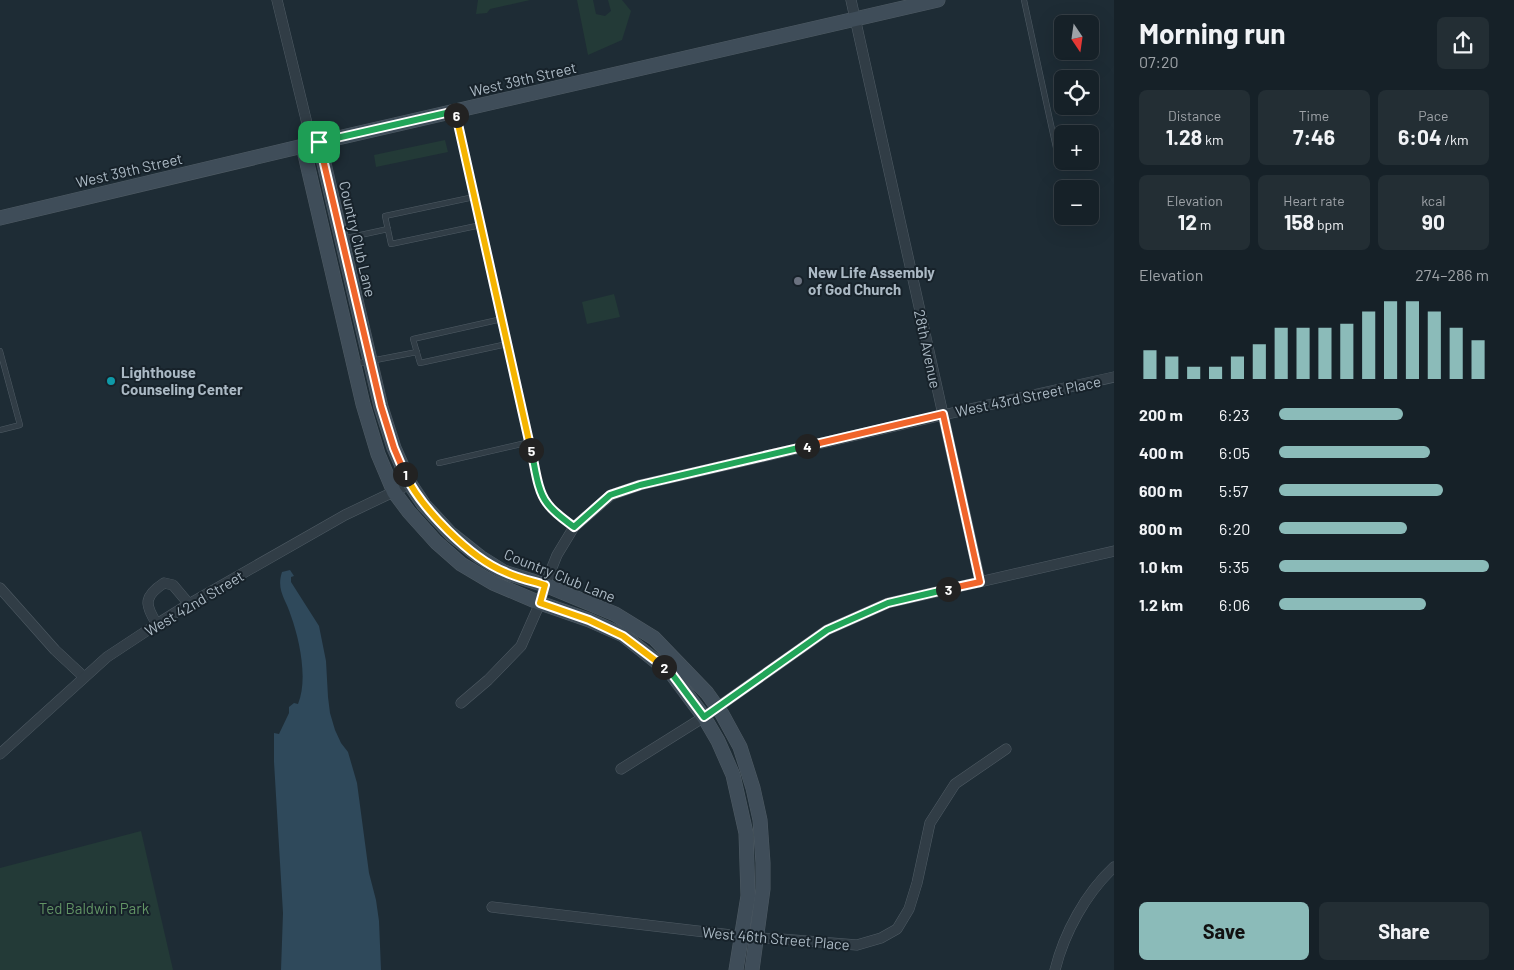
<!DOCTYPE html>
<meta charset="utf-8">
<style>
:root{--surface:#162128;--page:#232e34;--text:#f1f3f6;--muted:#9ea3a8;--line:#353e45;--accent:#8bbbb9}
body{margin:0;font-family:Barlow,sans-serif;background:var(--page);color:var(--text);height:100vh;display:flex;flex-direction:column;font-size:19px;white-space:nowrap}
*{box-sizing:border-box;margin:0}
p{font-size:16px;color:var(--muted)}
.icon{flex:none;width:28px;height:28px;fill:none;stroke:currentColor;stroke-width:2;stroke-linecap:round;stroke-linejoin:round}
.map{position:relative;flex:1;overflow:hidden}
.drawer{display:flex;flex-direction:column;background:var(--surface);width:400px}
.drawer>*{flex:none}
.needle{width:32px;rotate:167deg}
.buttons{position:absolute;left:1054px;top:15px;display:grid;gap:10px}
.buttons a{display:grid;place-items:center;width:45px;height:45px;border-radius:8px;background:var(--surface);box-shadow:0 5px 20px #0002,0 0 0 1px var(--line);font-size:25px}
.pin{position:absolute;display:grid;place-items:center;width:42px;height:42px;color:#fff;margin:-21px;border-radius:10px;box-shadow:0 2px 8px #0006}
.km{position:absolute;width:25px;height:25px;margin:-12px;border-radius:50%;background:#222;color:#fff;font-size:14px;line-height:25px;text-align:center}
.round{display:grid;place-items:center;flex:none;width:52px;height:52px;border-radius:8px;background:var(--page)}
.headline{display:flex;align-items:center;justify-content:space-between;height:85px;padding:0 25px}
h1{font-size:28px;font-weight:700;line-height:38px}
.stats{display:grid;grid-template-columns:repeat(3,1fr);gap:8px;height:85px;padding:5px 25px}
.stats div{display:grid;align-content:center;border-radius:8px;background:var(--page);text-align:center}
.stats b{font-size:21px;font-weight:700}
.stats small{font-size:14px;font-weight:400}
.stats p{font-size:14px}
.chart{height:140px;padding:10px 25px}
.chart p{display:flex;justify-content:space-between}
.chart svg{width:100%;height:90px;margin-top:5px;stroke:var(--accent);stroke-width:6}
.primary-button{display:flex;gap:10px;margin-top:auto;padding:10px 25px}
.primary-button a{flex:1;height:58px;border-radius:8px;background:var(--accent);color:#111;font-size:20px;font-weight:700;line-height:58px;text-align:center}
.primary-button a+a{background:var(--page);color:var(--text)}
ul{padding:0 25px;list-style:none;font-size:16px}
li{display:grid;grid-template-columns:80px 60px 1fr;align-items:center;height:38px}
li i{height:12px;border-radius:6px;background:var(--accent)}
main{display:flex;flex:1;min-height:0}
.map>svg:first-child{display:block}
</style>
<main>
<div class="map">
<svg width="1114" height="970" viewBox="0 0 1114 970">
<rect width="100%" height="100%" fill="#1e2c35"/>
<!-- green -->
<g fill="#233a37">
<path d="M478 0H530L490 9 487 13 476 14Z"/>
<path d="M577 0H593L596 14 605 16 611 11 608 0H622L631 11 622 40 588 55Z"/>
<path d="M445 140 448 152 376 167 374 155Z"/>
<path d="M614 294 620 317 587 324 582 302Z"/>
<path d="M141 831 173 970H0V868Z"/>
</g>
<!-- water -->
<path fill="#2f495b" d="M290 570 294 576 291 577V582L319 626 326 661 328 697 330 713 335 730 341 743 348 752 357 783 369 873 376 900 379 921 381 970H281L283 913 274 762V733L279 734 289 713V707L294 703 298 704C308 680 300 641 291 616 286 599 276 591 282 572Z"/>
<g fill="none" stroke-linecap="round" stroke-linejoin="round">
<!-- lane casing -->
<g stroke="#4f5b64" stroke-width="6">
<g id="lane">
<path d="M1024 0 1058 157"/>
<path d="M455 112 541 492C548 508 561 516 574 527"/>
<path d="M474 197 385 216 391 244 481 225"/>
<path d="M342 239 388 229"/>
<path d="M502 319 413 339 420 363 507 344"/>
<path d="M0 351 20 425 0 430"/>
<path d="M355 364 417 352"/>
<path d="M439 463 530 442"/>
</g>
</g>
<!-- street casing -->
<g stroke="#4f5b64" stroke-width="11">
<g id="street">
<path d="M277 0 312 144"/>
<path d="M851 0 980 581"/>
<path d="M0 588 55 650 84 677"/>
<path d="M157 624C144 604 144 596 164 583L173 585 189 604"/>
<path d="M461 703 488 680 521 646 540 603 545 585 557 555 574 527 611 495 640 485 943 415 1114 377"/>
<path d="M0 754 107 657 157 624 189 604 345 515 410 484"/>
<path d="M621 769 704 717 827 630 888 603 1114 551"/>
<path d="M492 907 757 938 781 939 857 945 881 938 897 929 909 909 917 883 930 823 955 784 1006 749"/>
<path d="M1055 970C1064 933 1086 893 1114 867"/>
</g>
</g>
<!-- secondary casing -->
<g stroke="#4f5b64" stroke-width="15">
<g id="secondary">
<path d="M319 142 381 407 394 448 410 484 424 505 451 534 480 557 504 572 545 585 615 614 654 638 707 693 722 714 740 747 753 788 760 820 763 863V889L752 970"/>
<path d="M303 146 363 404 378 454 394 492 409 512 436 542 461 564 493 583 540 603 589 620 623 635 672 674 704 717 718 741 733 775 746 833 748 896 736 970"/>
<path d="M0 218 303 146 938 0"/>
</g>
</g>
<!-- lane -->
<use href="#lane" stroke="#313d46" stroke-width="5"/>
<!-- street -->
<use href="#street" stroke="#313d46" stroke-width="10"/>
<!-- secondary -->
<use href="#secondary" stroke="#3f4d59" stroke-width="14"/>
</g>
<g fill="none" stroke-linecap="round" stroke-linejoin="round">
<!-- split-1 casing -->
<g stroke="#fff" stroke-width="10">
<path id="split-1" d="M319 142 381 406 394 448 405 474"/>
</g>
<!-- split-2 casing -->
<g stroke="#fff" stroke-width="10">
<path id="split-2" d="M405 474C421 508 470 558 505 572 517 578 532 581 545 585L540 603 589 620 623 636 664 667"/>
</g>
<!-- split-3 casing -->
<g stroke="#fff" stroke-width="10">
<path id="split-3" d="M664 667 672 674 704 717 827 630 888 603 948 589"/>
</g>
<!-- split-4 casing -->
<g stroke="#fff" stroke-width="10">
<path id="split-4" d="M807 446 943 414 980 582 948 589"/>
</g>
<!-- split-5 casing -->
<g stroke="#fff" stroke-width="10">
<path id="split-5" d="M531 450C535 465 537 491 547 503 554 513 565 520 574 527L610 495 640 485 807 446"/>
</g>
<!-- split-6 casing -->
<g stroke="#fff" stroke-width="10">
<path id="split-6" d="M456 115 531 450"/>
</g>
<!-- split-7 casing -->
<g stroke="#fff" stroke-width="10">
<path id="split-7" d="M319 142 455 111 456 115"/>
</g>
<!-- split-1 -->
<use href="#split-1" stroke="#f0652b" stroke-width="6"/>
<!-- split-2 -->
<use href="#split-2" stroke="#f5b400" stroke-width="6"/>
<!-- split-3 -->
<use href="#split-3" stroke="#22a559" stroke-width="6"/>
<!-- split-4 -->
<use href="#split-4" stroke="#f0652b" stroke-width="6"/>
<!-- split-5 -->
<use href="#split-5" stroke="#22a559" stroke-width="6"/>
<!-- split-6 -->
<use href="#split-6" stroke="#f5b400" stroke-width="6"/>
<!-- split-7 -->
<use href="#split-7" stroke="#22a559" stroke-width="6"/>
</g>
<!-- markers -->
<circle fill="#6b7280" stroke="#17222a" stroke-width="2" cx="798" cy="281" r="5"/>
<circle fill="#0f9aa8" stroke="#17222a" stroke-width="2" cx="111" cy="381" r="5"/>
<g text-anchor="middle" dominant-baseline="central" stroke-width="4" stroke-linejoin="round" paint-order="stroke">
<!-- street labels -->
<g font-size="15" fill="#abb9c4" stroke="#17222a">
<text transform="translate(523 79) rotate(-13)">West 39th Street</text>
<text transform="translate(129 170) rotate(-13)">West 39th Street</text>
<text transform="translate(358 239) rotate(77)">Country Club Lane</text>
<text transform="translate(928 349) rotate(78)">28th Avenue</text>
<text transform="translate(1028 396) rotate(-12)">West 43rd Street Place</text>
<text transform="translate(560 575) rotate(22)">Country Club Lane</text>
<text transform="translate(194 603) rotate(-31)">West 42nd Street</text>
<text transform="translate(776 938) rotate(5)">West 46th Street Place</text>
</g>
<!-- poi labels -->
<g font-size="15" font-weight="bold" fill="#abb9c4" stroke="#17222a" text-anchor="start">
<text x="808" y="272">New Life Assembly<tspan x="808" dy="17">of God Church</tspan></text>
<text x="121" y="372">Lighthouse<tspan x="121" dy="17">Counseling Center</tspan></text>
</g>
<!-- park labels -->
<g font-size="15" fill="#629465" stroke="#17222a">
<text x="94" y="908">Ted Baldwin Park</text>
</g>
</g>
</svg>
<div class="buttons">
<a><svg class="needle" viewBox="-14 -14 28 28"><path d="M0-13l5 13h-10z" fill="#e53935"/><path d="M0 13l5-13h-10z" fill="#9ea3a8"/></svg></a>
<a><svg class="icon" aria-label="locate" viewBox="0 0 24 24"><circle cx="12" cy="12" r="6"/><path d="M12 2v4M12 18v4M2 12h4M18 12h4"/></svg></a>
<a>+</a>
<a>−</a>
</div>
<div class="pin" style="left:319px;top:142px;background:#1e9e55"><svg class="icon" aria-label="arrive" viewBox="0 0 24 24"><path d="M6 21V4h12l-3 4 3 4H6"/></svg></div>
<b class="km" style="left:405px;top:474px">1</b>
<b class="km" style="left:664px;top:667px">2</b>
<b class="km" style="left:948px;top:589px">3</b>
<b class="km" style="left:807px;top:446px">4</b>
<b class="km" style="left:531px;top:450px">5</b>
<b class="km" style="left:456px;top:115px">6</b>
</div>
<section class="drawer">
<div class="headline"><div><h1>Morning run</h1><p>07:20</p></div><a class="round"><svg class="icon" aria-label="share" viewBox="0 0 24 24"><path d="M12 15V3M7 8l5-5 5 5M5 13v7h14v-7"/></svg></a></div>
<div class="stats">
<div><p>Distance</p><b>1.28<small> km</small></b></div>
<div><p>Time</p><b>7:46</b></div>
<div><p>Pace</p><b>6:04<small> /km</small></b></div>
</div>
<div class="stats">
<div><p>Elevation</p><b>12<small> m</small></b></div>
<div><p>Heart rate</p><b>158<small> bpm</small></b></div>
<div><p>kcal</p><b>90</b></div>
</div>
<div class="chart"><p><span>Elevation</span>274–286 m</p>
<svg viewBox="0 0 160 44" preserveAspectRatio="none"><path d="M5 44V30M15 44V33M25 44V38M35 44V38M45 44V33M55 44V27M65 44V19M75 44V19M85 44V19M95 44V17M105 44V11M115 44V6M125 44V6M135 44V11M145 44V19M155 44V25"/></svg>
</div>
<ul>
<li><b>200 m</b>6:23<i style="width:59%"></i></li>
<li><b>400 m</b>6:05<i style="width:72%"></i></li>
<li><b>600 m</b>5:57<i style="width:78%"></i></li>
<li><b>800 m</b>6:20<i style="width:61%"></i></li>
<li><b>1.0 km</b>5:35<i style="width:100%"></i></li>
<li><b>1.2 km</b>6:06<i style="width:70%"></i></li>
</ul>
<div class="primary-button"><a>Save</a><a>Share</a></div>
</section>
</main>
